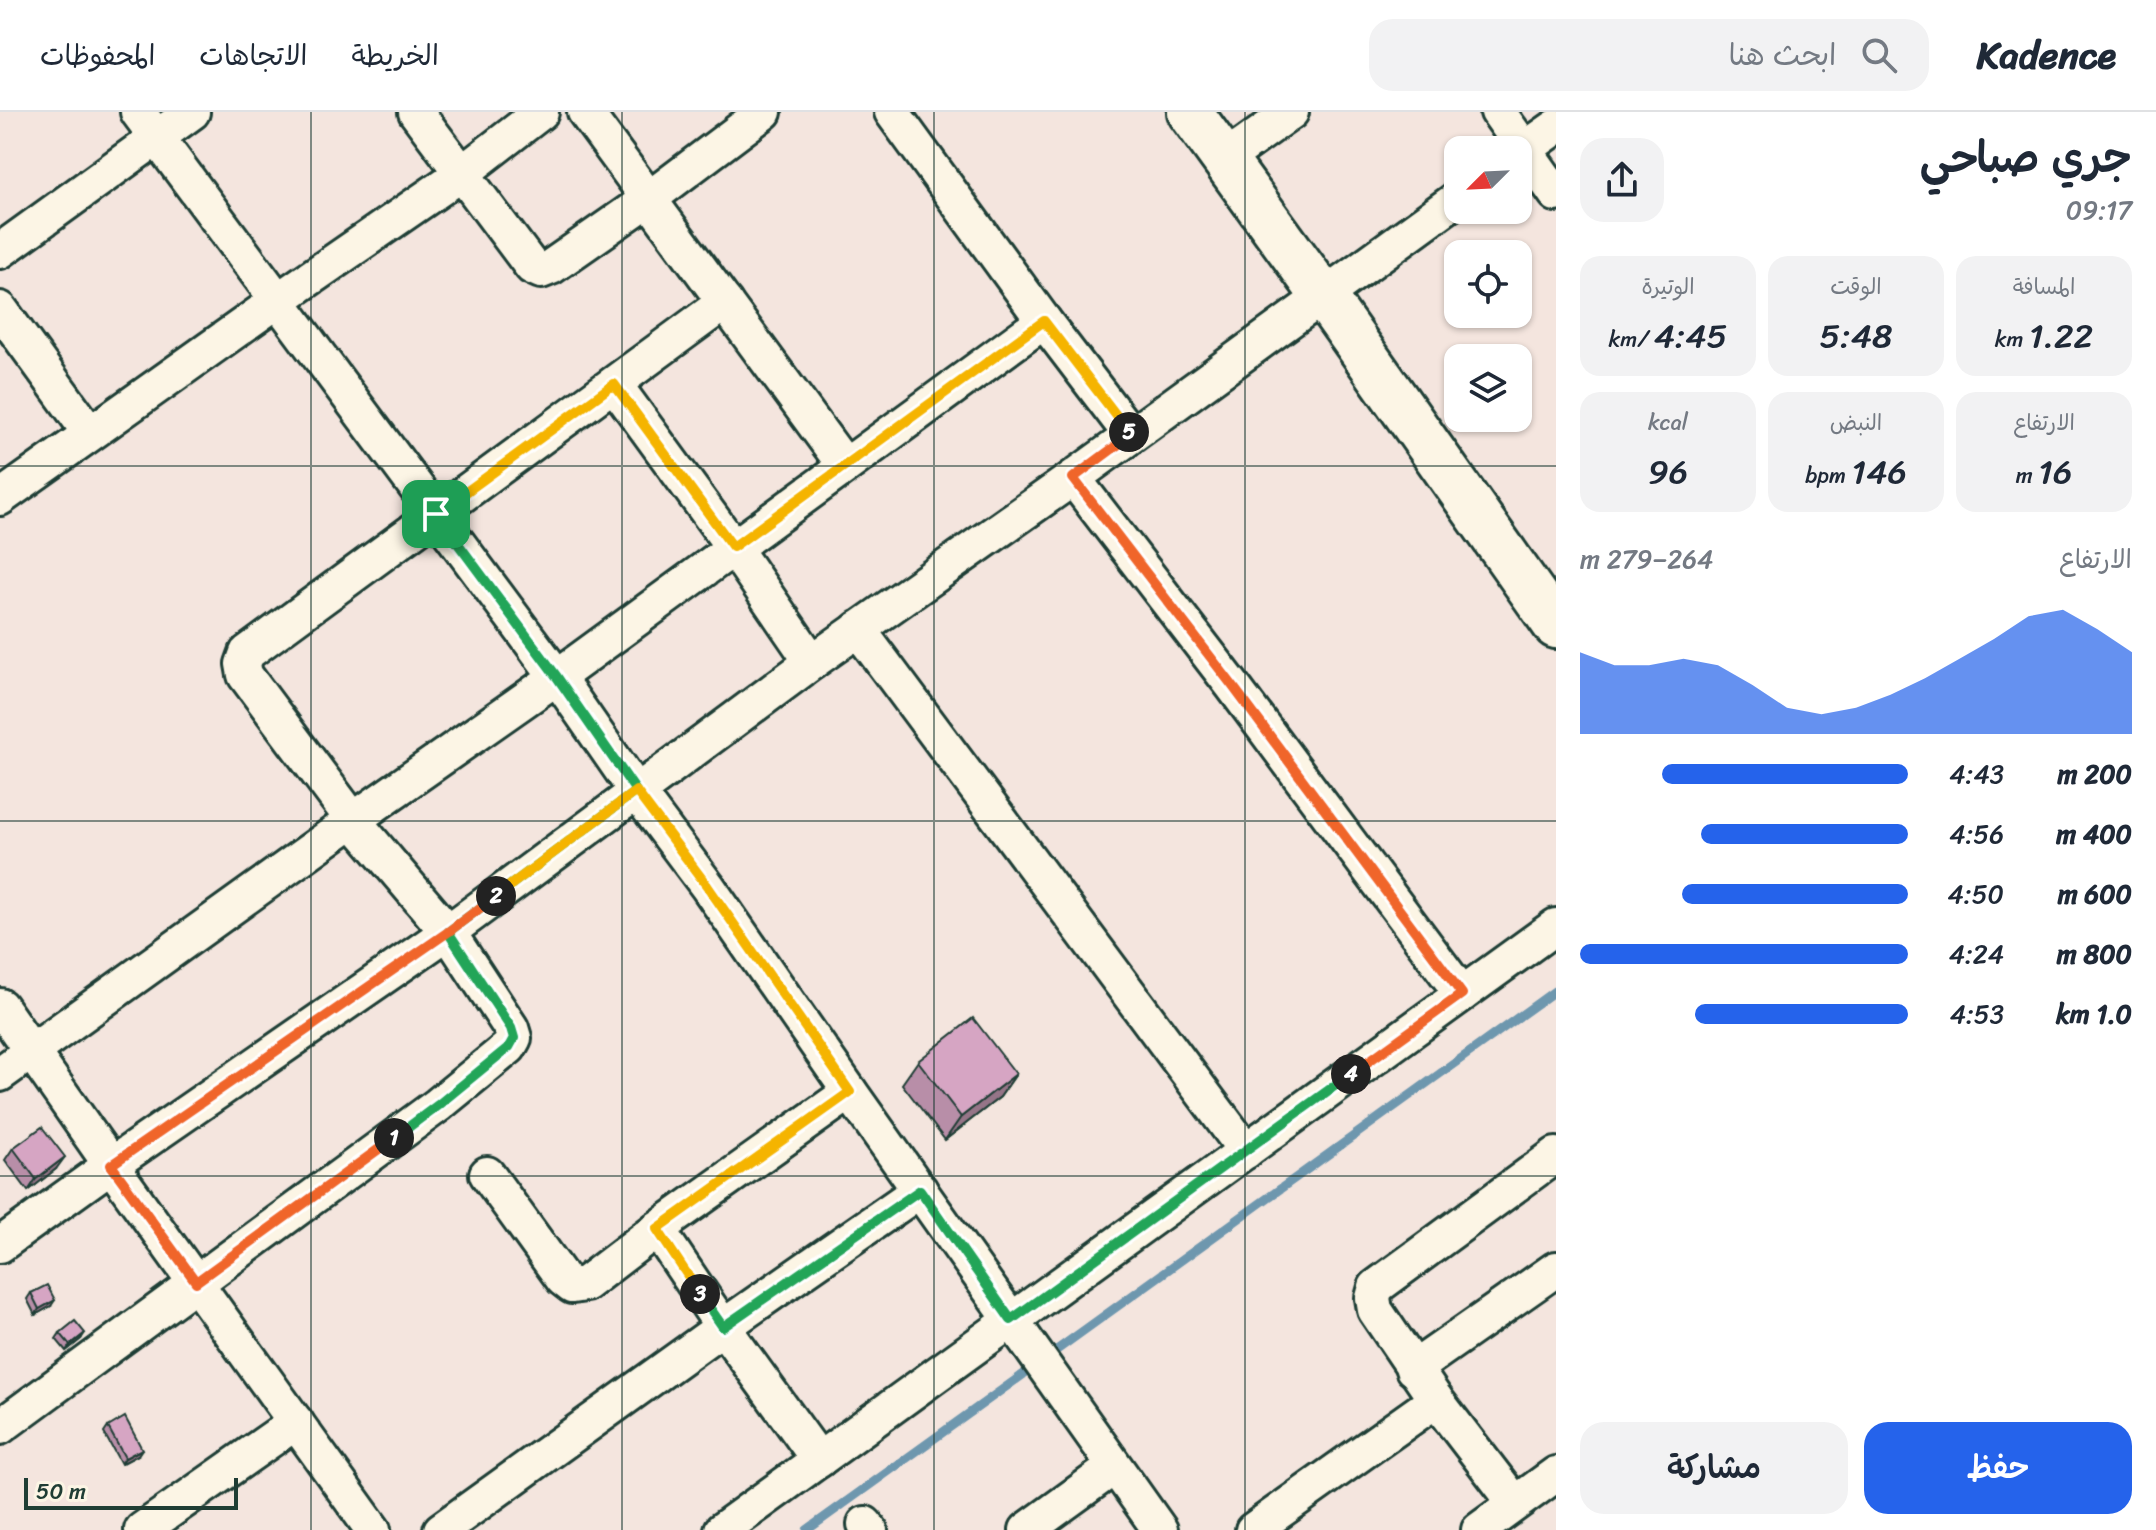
<!DOCTYPE html>
<html lang="ar">
<meta charset="utf-8">
<style>
:root{--surface:#fff;--page:#f2f2f3;--text:#1f2937;--muted:#747a83;--line:#e0e1e3;--accent:#2563eb}
body{margin:0;font-family:Sriracha,"Playpen Sans Arabic",sans-serif;background:var(--page);color:var(--text);direction:rtl;height:100vh;display:flex;flex-direction:column;font-size:30px;white-space:nowrap}
*{box-sizing:border-box;margin:0}
p{font-size:26px;color:var(--muted)}
.icon{flex:none;width:44px;height:44px;fill:none;stroke:currentColor;stroke-width:2;stroke-linecap:round;stroke-linejoin:round}
.map{position:relative;flex:1;overflow:hidden;direction:ltr}
.sheet{display:flex;flex-direction:column;background:var(--surface);width:600px}
.sheet>*{flex:none}
.needle{width:52px;rotate:246deg}
.tools{position:absolute;left:1444px;top:24px;display:grid;gap:16px}
.tools a{display:grid;place-items:center;width:88px;height:88px;border-radius:16px;background:var(--surface);box-shadow:0 2px 6px #0004;font-size:40px}
.scale{position:absolute;left:24px;bottom:20px;width:214px;box-sizing:border-box;padding-left:8px;border:4px solid #1f3d34;border-top:0;font-size:22px;line-height:28px;white-space:nowrap;color:#1f3d34;-webkit-text-stroke:6px #fcf5e5;paint-order:stroke}
.pin{position:absolute;display:grid;place-items:center;width:68px;height:68px;color:#fff;margin:-34px;border-radius:16px;box-shadow:0 4px 12px #0006}
.km{position:absolute;width:40px;height:40px;margin:-20px;border-radius:50%;background:#222;color:#fff;font-size:22px;line-height:40px;text-align:center}
.round{display:grid;place-items:center;flex:none;width:84px;height:84px;border-radius:24px;background:var(--page)}
.head{display:flex;align-items:center;justify-content:space-between;height:136px;padding:0 24px}
h1{font-size:44px;font-weight:600;line-height:60px}
.figures{display:grid;grid-template-columns:repeat(3,1fr);gap:12px;height:136px;padding:8px 24px}
.figures div{display:grid;align-content:center;border-radius:20px;background:var(--page);text-align:center}
.figures b{font-size:34px;font-weight:600}
.figures small{font-size:22px;font-weight:400}
.figures p{font-size:22px}
.chart{height:224px;padding:16px 24px}
.chart p{display:flex;justify-content:space-between}
.chart svg{width:100%;height:144px;margin-top:8px;fill:var(--accent);opacity:.7}
.cta{display:flex;gap:16px;margin-top:auto;padding:16px 24px}
.cta a{flex:1;height:92px;border-radius:24px;background:var(--accent);color:#fff;font-size:32px;font-weight:600;line-height:92px;text-align:center}
.cta a+a{background:var(--page);color:var(--text)}
ul{padding:0 24px;list-style:none;font-size:26px}
li{display:grid;grid-template-columns:128px 96px 1fr;align-items:center;height:60px}
li i{height:20px;border-radius:10px;background:var(--accent)}
header{display:flex;align-items:center;gap:48px;box-sizing:border-box;height:112px;padding:0 40px;background:var(--surface);border-bottom:2px solid var(--line)}
header strong{font-size:38px}
nav{display:flex;gap:44px;margin-inline-start:auto;font-size:28px}
.search{width:560px;height:72px;background:var(--page);display:flex;align-items:center;gap:20px;box-sizing:border-box;padding:0 28px;border-radius:24px;color:var(--muted);font-size:30px}
main{display:flex;flex:1;min-height:0}
.map>svg:first-child{display:block}
</style>
<header>
<strong>Kadence</strong>
<div class="search"><svg class="icon" aria-label="search" viewBox="0 0 24 24"><circle cx="10" cy="10" r="6"/><path d="M15 15l6 6"/></svg>ابحث هنا</div>
<nav><a>الخريطة</a><a>الاتجاهات</a><a>المحفوظات</a></nav>
</header>
<main>
<section class="sheet">
<div class="head"><div><h1>جري صباحي</h1><p>09:17</p></div><a class="round"><svg class="icon" aria-label="share" viewBox="0 0 24 24"><path d="M12 15V3M7 8l5-5 5 5M5 13v7h14v-7"/></svg></a></div>
<div class="figures">
<div><p>المسافة</p><b>1.22<small> km</small></b></div>
<div><p>الوقت</p><b>5:48</b></div>
<div><p>الوتيرة</p><b>4:45<small> /km</small></b></div>
</div>
<div class="figures">
<div><p>الارتفاع</p><b>16<small> m</small></b></div>
<div><p>النبض</p><b>146<small> bpm</small></b></div>
<div><p>kcal</p><b>96</b></div>
</div>
<div class="chart"><p><span>الارتفاع</span>264–279 m</p>
<svg viewBox="0 0 160 44" preserveAspectRatio="none"><path d="M0 44V19L10 23L20 23L30 21L40 23L50 29L60 36L70 38L80 36L90 32L100 27L110 21L120 15L130 8L140 6L150 12L160 19V44z"/></svg>
</div>
<ul>
<li><b>200 m</b>4:43<i style="width:75%"></i></li>
<li><b>400 m</b>4:56<i style="width:63%"></i></li>
<li><b>600 m</b>4:50<i style="width:69%"></i></li>
<li><b>800 m</b>4:24<i style="width:100%"></i></li>
<li><b>1.0 km</b>4:53<i style="width:65%"></i></li>
</ul>
<div class="cta"><a>حفظ</a><a>مشاركة</a></div>
</section>
<div class="map">
<svg width="1556" height="1418" viewBox="0 0 1556 1418">
<rect width="100%" height="100%" fill="#f4e5de"/>
<filter id="ink" filterUnits="userSpaceOnUse"><feTurbulence type="fractalNoise" baseFrequency=".0125" numOctaves="2"/><feDisplacementMap in="SourceGraphic" scale="16" xChannelSelector="R" yChannelSelector="G"/><feConvolveMatrix kernelMatrix="1 2 1 2 8 2 1 2 1" color-interpolation-filters="sRGB"/></filter>
<g filter="url(#ink)">
<g fill="none" stroke-linecap="round" stroke-linejoin="round">
<!-- stream -->
<g stroke="#6e97ae" stroke-width="9">
<path d="M1047 1245 1556 878"/>
<path d="M807 1418 1035 1254"/>
</g>
<!-- street casing -->
<g stroke="#1f3d34" stroke-width="40">
<g id="street">
<path d="M138 0 557 565 636 679 708 775 850 980 1160 1418"/>
<path d="M416 0 532 155 541 159 551 155 650 86 764 0"/>
<path d="M585 0 845 354"/>
<path d="M892 0 1044 209 1131 323"/>
<path d="M1498 0 1556 82"/>
<path d="M1518 42 1556 15"/>
<path d="M1224 48 1291 0"/>
<path d="M0 139 192 0"/>
<path d="M0 197 90 321"/>
<path d="M614 272 733 435 812 550"/>
<path d="M1073 366 1232 573 1462 882"/>
<path d="M0 386 277 189 461 62 541 0"/>
<path d="M858 517 1246 1039"/>
<path d="M0 894 111 1053 373 1418"/>
<path d="M0 962 353 708 557 565 1044 209"/>
<path d="M487 1062 563 1167 572 1174 585 1172 657 1117 850 980"/>
<path d="M657 1117 723 1215 819 1348"/>
<path d="M0 1133 111 1053 448 820 812 550 1073 366 1458 86"/>
<path d="M1413 1257 1556 1157"/>
<path d="M0 1315 438 993 509 935 514 926 511 916 448 820 353 708 245 563 243 552 247 541 725 190"/>
<path d="M1515 1391 1436 1288 1375 1198 1373 1186 1376 1175 1556 1043"/>
<path d="M865 1412 870 1418"/>
<path d="M142 1418 296 1310"/>
<path d="M441 1418 723 1215 920 1078"/>
<path d="M722 1418 1556 814"/>
<path d="M1027 1418 1114 1355"/>
<path d="M1253 1418 1436 1288"/>
<path d="M1479 1418 1556 1362"/>
</g>
</g>
<!-- secondary casing -->
<g stroke="#1f3d34" stroke-width="50">
<path id="secondary" d="M1190 0 1324 185 1556 514"/>
</g>
<!-- street -->
<use href="#street" stroke="#fcf5e5" stroke-width="34"/>
<!-- secondary -->
<use href="#secondary" stroke="#fcf5e5" stroke-width="44"/>
</g>
<!-- wall -->
<g fill="#b88ea8" stroke="#1f3d34" stroke-width="2">
<path d="M918 949 1016 962 1000 985 945 1028 902 972Z"/>
<path d="M13 1036 56 1057 28 1079 5 1048Z"/>
<path d="M31 1181 51 1194 35 1203 27 1187Z"/>
<path d="M60 1221 81 1227 66 1239 56 1227Z"/>
<path d="M108 1315 138 1343 121 1352 104 1321Z"/>
</g>
<!-- shaded-wall -->
<g fill="#967488" stroke="#1f3d34" stroke-width="2">
<path d="M1016 962 1000 985 945 1028 961 1005Z"/>
<path d="M65 1045 56 1057 28 1079 36 1067Z"/>
<path d="M55 1188 51 1194 35 1203 39 1197Z"/>
<path d="M85 1221 81 1227 66 1239 70 1233Z"/>
<path d="M142 1337 138 1343 121 1352 125 1346Z"/>
</g>
<!-- building -->
<g fill="#d6a5c3" stroke="#1f3d34" stroke-width="2">
<path d="M973 906 1016 962 961 1005 918 949Z"/>
<path d="M42 1015 65 1045 36 1067 13 1036Z"/>
<path d="M47 1173 55 1188 39 1197 31 1181Z"/>
<path d="M75 1209 85 1221 70 1233 60 1221Z"/>
<path d="M125 1305 142 1337 125 1346 108 1315Z"/>
</g>
</g>
<g fill="none" stroke-linecap="round" stroke-linejoin="round" filter="url(#ink)">
<!-- split-1 casing -->
<g stroke="#fff" stroke-width="16">
<path id="split-1" d="M394 1026 438 993 509 935 514 926 511 916 448 820 636 679 557 565 436 402"/>
</g>
<!-- split-2 casing -->
<g stroke="#fff" stroke-width="16">
<path id="split-2" d="M394 1026 196 1170 111 1053 448 820 496 784"/>
</g>
<!-- split-3 casing -->
<g stroke="#fff" stroke-width="16">
<path id="split-3" d="M496 784 636 679 708 775 850 980 657 1117 700 1182"/>
</g>
<!-- split-4 casing -->
<g stroke="#fff" stroke-width="16">
<path id="split-4" d="M700 1182 723 1215 920 1078 1011 1208 1351 962"/>
</g>
<!-- split-5 casing -->
<g stroke="#fff" stroke-width="16">
<path id="split-5" d="M1129 320 1131 323 1073 366 1232 573 1462 882 1351 962"/>
</g>
<!-- split-6 casing -->
<g stroke="#fff" stroke-width="16">
<path id="split-6" d="M436 402 614 272 733 435 1044 209 1129 320"/>
</g>
<!-- split-1 -->
<use href="#split-1" stroke="#22a559" stroke-width="10"/>
<!-- split-2 -->
<use href="#split-2" stroke="#f0652b" stroke-width="10"/>
<!-- split-3 -->
<use href="#split-3" stroke="#f5b400" stroke-width="10"/>
<!-- split-4 -->
<use href="#split-4" stroke="#22a559" stroke-width="10"/>
<!-- split-5 -->
<use href="#split-5" stroke="#f0652b" stroke-width="10"/>
<!-- split-6 -->
<use href="#split-6" stroke="#f5b400" stroke-width="10"/>
</g>
<!-- grid -->
<path fill="none" stroke="#1f3d34" stroke-width="2" stroke-opacity="0.55" d="M311 0V1418M622 0V1418M934 0V1418M1245 0V1418M0 354H1556M0 709H1556M0 1064H1556"/>
</svg>
<div class="tools">
<a><svg class="needle" viewBox="-14 -14 28 28"><path d="M0-13l5 13h-10z" fill="#e53935"/><path d="M0 13l5-13h-10z" fill="#747a83"/></svg></a>
<a><svg class="icon" aria-label="locate" viewBox="0 0 24 24"><circle cx="12" cy="12" r="6"/><path d="M12 2v4M12 18v4M2 12h4M18 12h4"/></svg></a>
<a><svg class="icon" aria-label="layers" viewBox="0 0 24 24"><path d="M12 4l9 5-9 5-9-5zM3 14l9 5 9-5"/></svg></a>
</div>
<div class="scale">50 m</div>
<div class="pin" style="left:436px;top:402px;background:#1e9e55"><svg class="icon" aria-label="arrive" viewBox="0 0 24 24"><path d="M6 21V4h12l-3 4 3 4H6"/></svg></div>
<b class="km" style="left:394px;top:1026px">1</b>
<b class="km" style="left:496px;top:784px">2</b>
<b class="km" style="left:700px;top:1182px">3</b>
<b class="km" style="left:1351px;top:962px">4</b>
<b class="km" style="left:1129px;top:320px">5</b>
</div>
</main>
